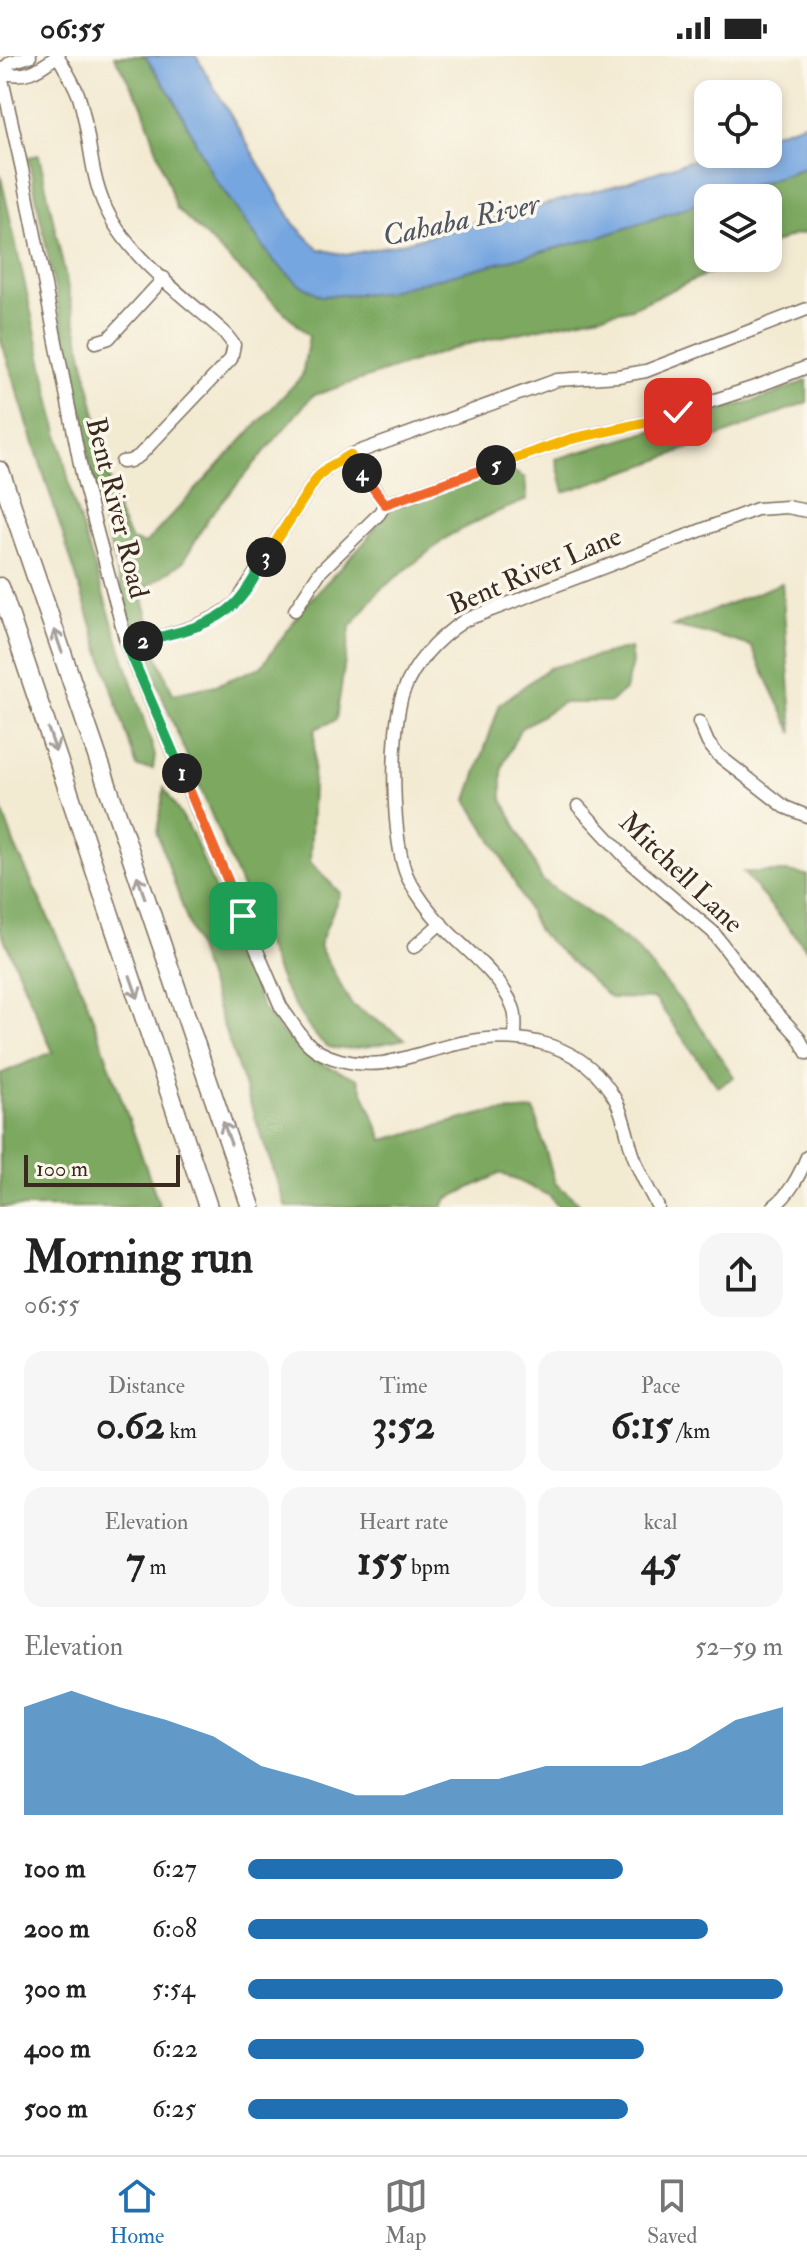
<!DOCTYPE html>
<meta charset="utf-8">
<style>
:root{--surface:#fff;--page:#f6f6f6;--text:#222;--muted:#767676;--line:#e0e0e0;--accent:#1f6fb2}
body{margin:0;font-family:"IM FELL Double Pica",serif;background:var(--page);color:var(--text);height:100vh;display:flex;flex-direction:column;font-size:30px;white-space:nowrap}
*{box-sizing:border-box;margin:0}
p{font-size:26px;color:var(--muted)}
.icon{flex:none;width:44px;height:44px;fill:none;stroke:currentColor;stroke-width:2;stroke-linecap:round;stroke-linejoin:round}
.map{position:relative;height:1151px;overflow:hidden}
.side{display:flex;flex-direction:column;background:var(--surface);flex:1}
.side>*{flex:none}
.buttons{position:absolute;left:694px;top:24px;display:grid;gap:16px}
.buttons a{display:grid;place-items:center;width:88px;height:88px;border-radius:16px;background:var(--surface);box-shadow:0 4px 12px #0003;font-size:40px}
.scale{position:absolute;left:24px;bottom:20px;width:156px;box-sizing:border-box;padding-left:8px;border:4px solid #3b2a1e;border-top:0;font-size:22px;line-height:28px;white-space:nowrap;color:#3b2a1e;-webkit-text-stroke:6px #fbf7ec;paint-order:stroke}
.pin{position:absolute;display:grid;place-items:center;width:68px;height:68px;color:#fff;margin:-34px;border-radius:16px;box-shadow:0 4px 12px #0006}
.km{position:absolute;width:40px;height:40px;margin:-20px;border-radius:50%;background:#222;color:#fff;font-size:22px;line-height:40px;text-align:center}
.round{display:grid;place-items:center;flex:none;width:84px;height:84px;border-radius:24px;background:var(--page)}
.head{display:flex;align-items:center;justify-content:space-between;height:136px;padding:0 24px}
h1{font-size:44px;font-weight:800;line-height:60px}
.stats{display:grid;grid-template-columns:repeat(3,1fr);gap:12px;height:136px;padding:8px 24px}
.stats div{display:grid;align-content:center;border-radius:20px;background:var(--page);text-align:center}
.stats b{font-size:40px;font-weight:800}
.stats small{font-size:22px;font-weight:400}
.stats p{font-size:22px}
.chart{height:224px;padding:16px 24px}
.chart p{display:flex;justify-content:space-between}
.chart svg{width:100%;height:144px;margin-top:8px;fill:var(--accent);opacity:.7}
ul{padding:0 24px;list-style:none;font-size:26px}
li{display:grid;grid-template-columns:128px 96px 1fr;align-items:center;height:60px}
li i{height:20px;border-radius:10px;background:var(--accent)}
.status{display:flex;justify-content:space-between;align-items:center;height:56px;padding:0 40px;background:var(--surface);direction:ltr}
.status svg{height:22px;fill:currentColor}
.tabs{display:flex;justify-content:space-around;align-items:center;height:112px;border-top:2px solid var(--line);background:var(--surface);font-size:22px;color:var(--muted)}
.tabs a{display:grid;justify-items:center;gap:4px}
.tabs .current{color:var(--accent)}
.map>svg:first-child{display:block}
</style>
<div class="status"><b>06:55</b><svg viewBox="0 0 49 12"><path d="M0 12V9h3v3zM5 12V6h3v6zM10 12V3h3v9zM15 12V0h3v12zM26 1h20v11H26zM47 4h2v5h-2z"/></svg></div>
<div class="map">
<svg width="807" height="1151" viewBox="0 0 807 1151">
<rect width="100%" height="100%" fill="#fbf7ec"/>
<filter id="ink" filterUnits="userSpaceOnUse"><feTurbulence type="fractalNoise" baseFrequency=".0125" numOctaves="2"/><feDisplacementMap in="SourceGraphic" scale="16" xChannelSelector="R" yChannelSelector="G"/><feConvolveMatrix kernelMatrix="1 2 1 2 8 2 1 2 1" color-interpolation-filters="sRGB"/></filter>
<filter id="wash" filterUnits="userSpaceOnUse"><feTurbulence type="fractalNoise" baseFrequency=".006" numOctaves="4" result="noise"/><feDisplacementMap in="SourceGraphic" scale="32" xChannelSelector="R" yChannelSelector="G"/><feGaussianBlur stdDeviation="1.8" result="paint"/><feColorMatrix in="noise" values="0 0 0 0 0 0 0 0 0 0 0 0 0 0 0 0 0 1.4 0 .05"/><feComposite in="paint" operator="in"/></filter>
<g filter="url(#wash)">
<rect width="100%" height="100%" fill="#f3ead2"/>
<!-- forest -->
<g fill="#7ca860" stroke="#5c693f" stroke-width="2">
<path d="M114 0H145L174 43 213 120 273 204 321 240 381 237 603 180 708 144V202H742L632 252 464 289 312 340 209 461 183 506 141 535 150 569 133 573 98 447 28 101 39 99 117 456 131 484 145 488 302 320 309 280 176 152 142 49Z"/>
<path d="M807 111V177L794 179 768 190V142H715Z"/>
<path d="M0 117 73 444 155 699 153 713 137 711 0 281Z"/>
<path d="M807 324V346L651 407 564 436 556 403 773 339Z"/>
<path d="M508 413 525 422 527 444 492 458 450 479 380 534 350 572 336 664 315 673 310 806 340 837 319 890 351 948 405 983C389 986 344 997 329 991 312 983 293 946 283 930L143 595 154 592 173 638 216 629 261 611 308 546 363 488 389 454 447 433Z"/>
<path d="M782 527 793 677 751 590 714 579 673 570Z"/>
<path d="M630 592 632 607 625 634 609 647H562L520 673 502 711V742L542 824 635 891 694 961 734 1021 718 1031 655 943 610 942 538 875 501 799 467 744 500 648 549 612Z"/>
<path d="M164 732 192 777 263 953 280 975 313 1004 358 1023 383 1084 486 1057 534 1054 555 1127 578 1146 579 1151H558L550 1140 501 1117 447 1143 443 1151H286L157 777Z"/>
<path d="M0 748 15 790 86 943 160 1151H0V1018L53 996 0 873Z"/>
<path d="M743 816H788L807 819V894Z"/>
</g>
<!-- water -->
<path fill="#76a6e0" stroke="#58687f" stroke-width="2" d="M145 0H196L294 168 319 193 346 199 402 187 621 128 710 98H768V79L807 66V111L715 142H708V144L603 180 381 237 321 240 299 228 273 204 213 120 174 43Z"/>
</g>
<g filter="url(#ink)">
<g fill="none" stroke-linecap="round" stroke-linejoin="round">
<!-- minor casing -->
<g stroke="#7b6d5d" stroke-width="15">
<g id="minor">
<path d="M58 0C65 13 73 25 78 38 90 73 89 112 103 146 125 200 182 238 224 276L234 289 231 303 139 400 130 405 122 406"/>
<path d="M0 14 22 113 83 423 127 589 281 951C289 962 296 973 304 983 321 1004 357 1010 383 1007 411 1002 438 991 466 986 523 975 585 988 615 1043 625 1061 627 1082 634 1101 640 1118 649 1135 658 1151"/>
<path d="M0 16C25 23 37 15 57 0"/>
<path d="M0 16 11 6 30 0"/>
<path d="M96 286 109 282 164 222"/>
<path d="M350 399 385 448"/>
<path d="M295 554 320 516 379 458 385 448 571 383 648 366 755 331 807 311"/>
<path d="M127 589C165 579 205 573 236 547L316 423 327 412 350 399 557 324 618 320 646 315 807 253"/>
<path d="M699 666 708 687 718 699 785 751 807 760"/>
<path d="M578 750 628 804 713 876 763 942 798 980 807 997"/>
<path d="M414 891 441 867"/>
<path d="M515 981C515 971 517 961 513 951 499 917 466 895 442 869 429 855 418 840 409 824 391 792 390 673 403 637 414 607 438 582 465 564L757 453 787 451 807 455"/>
<path d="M773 1151C790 1138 799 1120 807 1101"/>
</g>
</g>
<!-- highway casing -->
<g stroke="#7b6d5d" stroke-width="21">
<g id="highway">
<path d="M0 415 251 1151"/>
<path d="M0 531 208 1151"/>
</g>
</g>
<!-- minor -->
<use href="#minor" stroke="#fff" stroke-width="12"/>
<!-- highway -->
<use href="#highway" stroke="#fff" stroke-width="18"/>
</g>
<!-- one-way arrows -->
<defs><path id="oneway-shaft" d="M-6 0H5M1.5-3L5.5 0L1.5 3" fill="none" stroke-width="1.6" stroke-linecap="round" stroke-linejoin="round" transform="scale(2)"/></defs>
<g stroke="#a79f9a">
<use href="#oneway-shaft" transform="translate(58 585) rotate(-109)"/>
<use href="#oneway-shaft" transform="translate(52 684) rotate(71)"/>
<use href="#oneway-shaft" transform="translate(141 831) rotate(-109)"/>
<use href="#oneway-shaft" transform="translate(134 931) rotate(71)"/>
<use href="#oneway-shaft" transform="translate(227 1077) rotate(-110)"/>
</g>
</g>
<g fill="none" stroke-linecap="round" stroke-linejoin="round" filter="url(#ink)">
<!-- split-1 casing -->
<g stroke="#fff" stroke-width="16">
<path id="split-1" d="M182 717 243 860"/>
</g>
<!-- split-2 casing -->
<g stroke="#fff" stroke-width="16">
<path id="split-2" d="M143 585 127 589 182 717"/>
</g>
<!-- split-3 casing -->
<g stroke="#fff" stroke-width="16">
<path id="split-3" d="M143 585C175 577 211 571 235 548 248 535 257 517 266 501"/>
</g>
<!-- split-4 casing -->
<g stroke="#fff" stroke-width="16">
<path id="split-4" d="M266 501 316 423 327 412 350 399 362 417"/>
</g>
<!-- split-5 casing -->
<g stroke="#fff" stroke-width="16">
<path id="split-5" d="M362 417 385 448 496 409"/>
</g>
<!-- split-6 casing -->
<g stroke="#fff" stroke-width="16">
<path id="split-6" d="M496 409 571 383 648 366 678 356"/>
</g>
<!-- split-1 -->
<use href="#split-1" stroke="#f0652b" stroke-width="10"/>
<!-- split-2 -->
<use href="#split-2" stroke="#22a559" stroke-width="10"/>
<!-- split-3 -->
<use href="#split-3" stroke="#22a559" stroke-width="10"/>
<!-- split-4 -->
<use href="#split-4" stroke="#f5b400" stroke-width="10"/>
<!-- split-5 -->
<use href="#split-5" stroke="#f0652b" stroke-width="10"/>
<!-- split-6 -->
<use href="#split-6" stroke="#f5b400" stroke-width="10"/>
</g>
<g text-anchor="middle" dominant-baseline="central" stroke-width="7" stroke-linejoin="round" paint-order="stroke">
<!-- street labels -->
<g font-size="28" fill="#3b2a1e" stroke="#fbf7ec">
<text transform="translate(117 452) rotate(76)">Bent River Road</text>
<text transform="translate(535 515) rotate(-23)">Bent River Lane</text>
<text transform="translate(681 817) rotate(44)">Mitchell Lane</text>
</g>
<!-- water labels -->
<g font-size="30" font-style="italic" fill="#505562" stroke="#fbf7ec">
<text transform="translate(461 164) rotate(-12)">Cahaba River</text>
</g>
</g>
</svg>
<div class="buttons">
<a><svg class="icon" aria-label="locate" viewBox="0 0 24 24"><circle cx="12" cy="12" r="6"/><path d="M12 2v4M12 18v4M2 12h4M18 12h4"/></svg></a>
<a><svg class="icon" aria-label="layers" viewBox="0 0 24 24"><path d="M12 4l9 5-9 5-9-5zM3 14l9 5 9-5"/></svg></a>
</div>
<div class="scale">100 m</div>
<div class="pin" style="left:243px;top:860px;background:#1e9e55"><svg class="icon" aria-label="arrive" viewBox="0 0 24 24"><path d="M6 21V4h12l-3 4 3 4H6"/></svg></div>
<div class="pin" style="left:678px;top:356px;background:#d93025"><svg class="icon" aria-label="check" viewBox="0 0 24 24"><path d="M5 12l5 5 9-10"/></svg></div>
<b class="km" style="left:182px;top:717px">1</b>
<b class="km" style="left:143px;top:585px">2</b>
<b class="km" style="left:266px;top:501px">3</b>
<b class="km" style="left:362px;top:417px">4</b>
<b class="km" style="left:496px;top:409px">5</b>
</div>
<section class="side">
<div class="head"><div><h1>Morning run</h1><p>06:55</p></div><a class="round"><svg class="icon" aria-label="share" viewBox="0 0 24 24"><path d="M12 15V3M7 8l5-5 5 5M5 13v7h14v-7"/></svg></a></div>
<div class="stats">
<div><p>Distance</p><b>0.62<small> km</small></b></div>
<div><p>Time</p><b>3:52</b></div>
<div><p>Pace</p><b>6:15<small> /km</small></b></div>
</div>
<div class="stats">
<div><p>Elevation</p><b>7<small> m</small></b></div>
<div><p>Heart rate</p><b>155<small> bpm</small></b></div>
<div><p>kcal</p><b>45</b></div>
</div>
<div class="chart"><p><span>Elevation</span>52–59 m</p>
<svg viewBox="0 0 160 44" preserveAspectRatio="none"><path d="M0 44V11L10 6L20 11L30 15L40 20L50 29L60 33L70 38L80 38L90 33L100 33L110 29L120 29L130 29L140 24L150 15L160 11V44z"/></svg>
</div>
<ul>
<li><b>100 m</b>6:27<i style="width:70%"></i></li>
<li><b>200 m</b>6:08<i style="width:86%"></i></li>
<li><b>300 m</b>5:54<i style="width:100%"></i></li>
<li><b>400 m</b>6:22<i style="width:74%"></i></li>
<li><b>500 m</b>6:25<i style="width:71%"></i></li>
</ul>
</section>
<nav class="tabs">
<a class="current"><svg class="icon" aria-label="home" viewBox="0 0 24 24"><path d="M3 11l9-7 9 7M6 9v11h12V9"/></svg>Home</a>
<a><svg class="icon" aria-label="map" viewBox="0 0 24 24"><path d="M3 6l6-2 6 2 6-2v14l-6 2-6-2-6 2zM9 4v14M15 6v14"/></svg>Map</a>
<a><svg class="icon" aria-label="saved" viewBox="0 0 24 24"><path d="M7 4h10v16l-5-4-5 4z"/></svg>Saved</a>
</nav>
